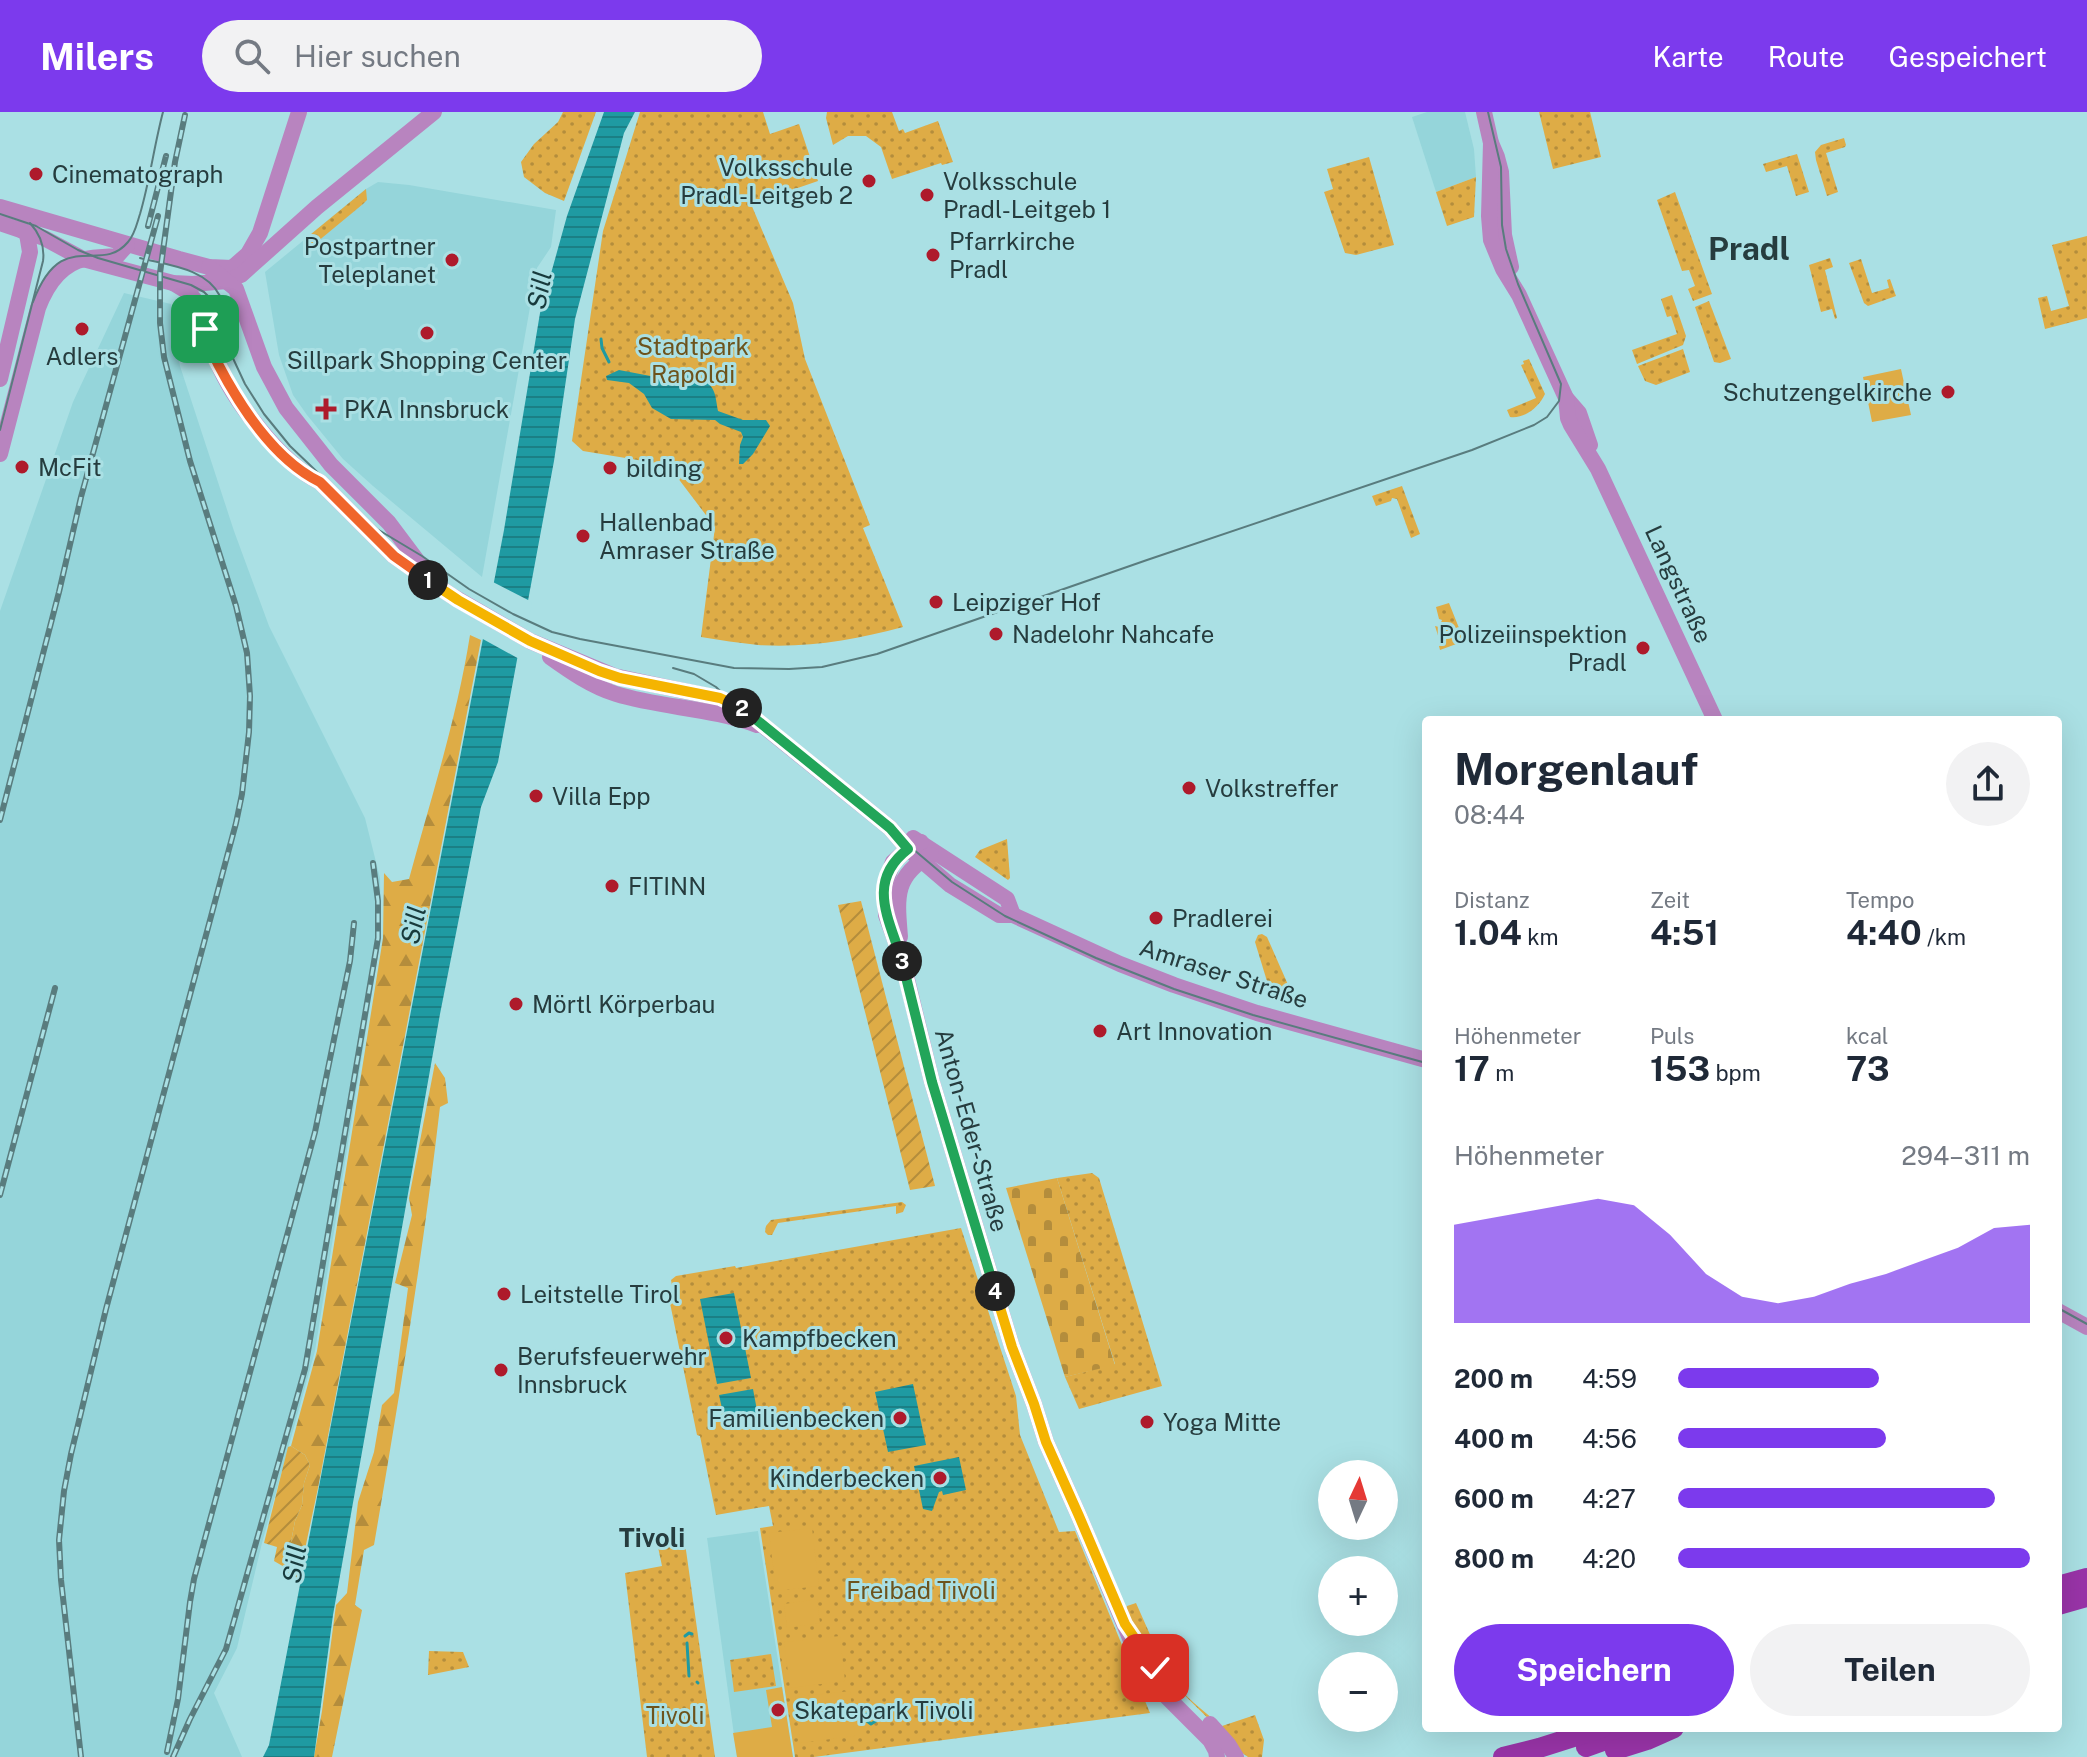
<!DOCTYPE html>
<html lang="de">
<meta charset="utf-8">
<style>
:root{--surface:#fff;--page:#f2f2f3;--text:#1f2937;--muted:#747a83;--accent:#7c3aed}
body{margin:0;font-family:"Public Sans",sans-serif;background:var(--page);color:var(--text);height:100vh;display:flex;flex-direction:column;font-size:30px;white-space:nowrap}
*{box-sizing:border-box;margin:0}
p{font-size:26px;color:var(--muted)}
.icon{flex:none;width:44px;height:44px;fill:none;stroke:currentColor;stroke-width:2;stroke-linecap:round;stroke-linejoin:round}
.map{position:relative;flex:1;overflow:hidden}
.drawer{position:absolute;left:1422px;top:604px;width:640px;height:1016px;display:flex;flex-direction:column;background:var(--surface);border-radius:8px;box-shadow:0 8px 32px #0002}
.drawer>*{flex:none}
.needle{width:52px;rotate:4deg}
.fabs{position:absolute;left:1318px;top:1348px;display:grid;gap:16px}
.fabs a{display:grid;place-items:center;width:80px;height:80px;border-radius:50%;background:var(--surface);box-shadow:0 8px 32px #0002;font-size:40px}
.pin{position:absolute;display:grid;place-items:center;width:68px;height:68px;color:#fff;margin:-34px;border-radius:16px;box-shadow:0 4px 12px #0006}
.km{position:absolute;width:40px;height:40px;margin:-20px;border-radius:50%;background:#222;color:#fff;font-size:22px;line-height:40px;text-align:center}
.round{display:grid;place-items:center;flex:none;width:84px;height:84px;border-radius:42px;background:var(--page)}
.headline{display:flex;align-items:center;justify-content:space-between;height:136px;padding:0 32px}
h1{font-size:44px;font-weight:700;line-height:60px}
.metrics{display:grid;grid-template-columns:repeat(3,1fr);gap:12px;height:136px;padding:8px 32px}
.metrics div{display:grid;align-content:center}
.metrics b{font-size:34px;font-weight:700}
.metrics small{font-size:22px;font-weight:400}
.metrics p{font-size:22px}
.chart{height:224px;padding:16px 32px}
.chart p{display:flex;justify-content:space-between}
.chart svg{width:100%;height:144px;margin-top:8px;fill:var(--accent);opacity:.7}
.action{display:flex;gap:16px;margin-top:auto;padding:16px 32px}
.action a{flex:1;height:92px;border-radius:48px;background:var(--accent);color:#fff;font-size:32px;font-weight:700;line-height:92px;text-align:center}
.action a+a{background:var(--page);color:var(--text)}
ul{padding:0 32px;list-style:none;font-size:26px}
li{display:grid;grid-template-columns:128px 96px 1fr;align-items:center;height:60px}
li i{height:20px;border-radius:10px;background:var(--accent)}
header{display:flex;align-items:center;gap:48px;box-sizing:border-box;height:112px;padding:0 40px;background:var(--accent);color:#fff}
header strong{font-size:38px}
nav{display:flex;gap:44px;margin-inline-start:auto;font-size:28px}
.search{width:560px;height:72px;background:var(--page);display:flex;align-items:center;gap:20px;box-sizing:border-box;padding:0 28px;border-radius:44px;color:var(--muted);font-size:30px}
.map>svg:first-child{display:block}
</style>
<header>
<strong>Milers</strong>
<div class="search"><svg class="icon" aria-label="search" viewBox="0 0 24 24"><circle cx="10" cy="10" r="6"/><path d="M15 15l6 6"/></svg>Hier suchen</div>
<nav><a>Karte</a><a>Route</a><a>Gespeichert</a></nav>
</header>
<div class="map">
<svg width="2087" height="1645" viewBox="0 0 2087 1645">
<defs>
<pattern id="grass-dots" width="8" height="8" patternUnits="userSpaceOnUse" patternTransform="scale(2)"><rect width="8" height="8" fill="#deac46"/><path d="M2 2h.1M6 6h.1" fill="none" stroke="#b48d3c" stroke-width="1.8" stroke-linecap="round"/></pattern>
<pattern id="forest-firs" width="22" height="20" patternUnits="userSpaceOnUse" patternTransform="scale(2)"><rect width="22" height="20" fill="#deac46"/><path d="M5 1l3.5 6h-7zM16 11l3.5 6h-7z" fill="#b48d3c"/></pattern>
<pattern id="cemetery-stones" width="16" height="16" patternUnits="userSpaceOnUse" patternTransform="scale(2)"><rect width="16" height="16" fill="#deac46"/><path d="M2 7V4a2 2 0 0 1 4 0v3zM10 15v-3a2 2 0 0 1 4 0v3z" fill="#b48d3c"/></pattern>
<pattern id="garden-furrows" width="10" height="10" patternUnits="userSpaceOnUse" patternTransform="scale(2)"><rect width="10" height="10" fill="#deac46"/><path d="M-1 1l2-2M0 10L10 0M9 11l2-2" fill="none" stroke="#b48d3c"/></pattern>
<pattern id="water-rules" width="6" height="5" patternUnits="userSpaceOnUse" patternTransform="scale(2)"><rect width="6" height="5" fill="#1f9aa2"/><path d="M0 2.5h6" fill="none" stroke="#1b7f85"/></pattern>
</defs>
<rect width="100%" height="100%" fill="#aae0e4"/>
<!-- built -->
<g fill="#95d5da">
<path d="M1427 0H1465L1474 37 1476 65 1436 80 1412 5Z"/>
<path d="M378 70 409 73 556 98 551 135 537 156 482 465 373 374 343 347 307 303 293 283 279 243 265 160 366 77Z"/>
<path d="M124 181 171 192 173 217 180 254 234 419 269 514 365 706 380 766 381 824 315 1239 262 1431 237 1536 214 1581 242 1645H0V499L73 290Z"/>
<path d="M758 1419 793 1645H737L707 1426Z"/>
</g>
<!-- grass -->
<g fill="url(#grass-dots)">
<path d="M563 0H596L564 89 545 81 524 65 521 50 534 32 558 10Z"/>
<path d="M640 0H763L770 22 799 12 818 69 751 92 793 191 805 247 870 413 863 416 903 515C855 528 808 536 758 533 739 531 720 528 701 525L715 415 668 353 583 339 572 329 603 119Z"/>
<path d="M827 0H892L899 19 903 17 905 21 938 9 953 50 942 53 941 51 892 67 881 35 866 24H848L833 33 826 6Z"/>
<path d="M1539 0H1590L1601 45 1553 57Z"/>
<path d="M1844 26 1846 33 1845 35 1826 41 1838 80 1827 84 1816 48 1815 40 1821 33Z"/>
<path d="M1797 42 1809 80 1796 84 1787 54 1766 60 1763 52Z"/>
<path d="M1369 45 1394 133 1356 143 1345 141 1324 80 1333 77 1327 57Z"/>
<path d="M1476 65 1474 105 1447 114 1436 80Z"/>
<path d="M366 77 367 88 363 92 311 135 305 127Z"/>
<path d="M1675 80 1712 182 1693 189 1688 177 1695 174 1689 158 1682 159 1657 88Z"/>
<path d="M2087 124V206L2045 217 2038 186 2047 184 2051 199 2069 194 2052 133Z"/>
<path d="M1830 146 1833 155 1825 158 1837 206 1835 207 1832 197 1821 200 1809 153Z"/>
<path d="M1861 147 1872 181 1889 176 1887 168 1890 167 1896 184 1868 194 1864 191 1849 151Z"/>
<path d="M1672 183 1686 224 1683 233 1637 252 1632 238 1677 222 1671 204 1667 205 1661 187Z"/>
<path d="M1709 189 1731 247 1720 251 1714 250 1695 195Z"/>
<path d="M1683 237 1690 260 1656 273 1645 269 1638 254Z"/>
<path d="M1529 247 1545 282C1539 295 1525 307 1510 305L1507 298 1536 286 1521 253 1524 252 1523 249Z"/>
<path d="M1402 374 1420 422 1411 426 1397 387 1392 386 1391 389 1376 394 1372 384Z"/>
<path d="M1449 491 1463 526 1458 527 1459 531 1440 538 1439 534 1441 533 1435 514 1439 515 1442 508 1439 507 1436 495Z"/>
<path d="M1007 727 1010 766 1008 768 975 745 980 738Z"/>
<path d="M1262 822 1267 825 1289 875 1276 881 1270 879 1255 830 1258 823Z"/>
<path d="M1092 1061 1099 1066 1162 1274 1079 1297 1065 1265 1115 1252 1057 1066Z"/>
<path d="M902 1090 906 1093 903 1100 896 1102V1094L778 1111 772 1123H768L765 1120 766 1114 771 1108Z"/>
<path d="M961 1116 1016 1284 1020 1323 1059 1420 1075 1419 1150 1601 814 1645H795L760 1416 773 1414 769 1394 716 1403 700 1324 697 1323 670 1191 675 1190 671 1168 676 1164 735 1154 736 1156Z"/>
<path d="M685 1431 715 1645H647L625 1461 662 1454 658 1435Z"/>
<path d="M1136 1491 1168 1563C1183 1583 1203 1599 1222 1614L1255 1603 1264 1628 1262 1645H1248L1238 1638 1226 1624 1163 1562 1137 1522 1126 1497 1127 1494Z"/>
<path d="M429 1539 463 1540 469 1555 428 1563Z"/>
<path d="M771 1542 776 1574 734 1580 730 1548Z"/>
</g>
<!-- forest -->
<g fill="url(#forest-firs)">
<path d="M470 523 481 528 318 1376 298 1470 292 1469 286 1456 295 1409 302 1393 304 1371 310 1353 305 1343 291 1334 317 1239 383 826 384 761 392 770 409 767C431 686 457 606 470 523Z"/>
<path d="M435 951 445 966 448 991 440 995C423 1142 399 1287 374 1433L364 1438 355 1493 362 1498 332 1645H314L322 1599 336 1493 347 1481 358 1390 374 1340 382 1293 394 1281 408 1176 395 1171 412 1103 409 1086Z"/>
</g>
<!-- cemetery -->
<path fill="url(#cemetery-stones)" d="M1057 1066 1115 1253 1065 1265 1006 1076Z"/>
<!-- garden -->
<g fill="url(#garden-furrows)">
<path d="M861 789 935 1074 910 1078 838 793Z"/>
<path d="M291 1334 305 1343 310 1353 304 1371 302 1393 295 1409 286 1456 274 1449 277 1435 264 1431 288 1335Z"/>
</g>
<!-- pitch -->
<g fill="#deac46">
<path d="M808 43 815 65 770 80 763 58Z"/>
<path d="M1901 257 1911 303 1872 310 1863 265Z"/>
<path d="M812 1416 819 1474 776 1479 769 1421Z"/>
<path d="M817 1487 820 1511 787 1516 784 1492Z"/>
<path d="M840 1524 845 1569 790 1576 784 1530Z"/>
<path d="M782 1575 793 1645H737L733 1621 772 1615 766 1578Z"/>
<path d="M850 1579 855 1624 800 1631 795 1585Z"/>
</g>
<!-- water -->
<g fill="url(#water-rules)">
<path d="M604 0H635L624 21 575 207 554 349 498 650 481 695 440 902 333 1503 314 1645H263L269 1633 504 418 540 201 567 104Z"/>
<path d="M682 257C690 257 693 260 700 265 716 275 715 282 718 299L743 308H766L770 314 753 342 743 352H739L740 333 743 325 741 320 720 312 715 308 671 307 652 296 644 282 629 271 607 268 606 264 619 258 661 266 677 263Z"/>
<path d="M734 1181 751 1266 717 1272 700 1187Z"/>
<path d="M913 1272 926 1333 888 1340 875 1280Z"/>
<path d="M753 1277 759 1309 726 1315 719 1283Z"/>
<path d="M959 1345 966 1378 943 1383 942 1379 939 1380 932 1399 923 1397 914 1354Z"/>
</g>
<!-- pier -->
<path fill="#aae0e4" d="M491 469 532 490 521 548 481 526Z"/>
<g fill="none" stroke-linecap="round" stroke-linejoin="round">
<!-- stream -->
<g stroke="#1f9aa2" stroke-width="3">
<path d="M529 184 545 188"/>
<path d="M601 227 602 236 609 250"/>
<path d="M685 1524 689 1521 692 1522"/>
<path d="M687 1531 689 1564"/>
<path d="M697 1570 698 1571"/>
<path d="M875 1597 865 1603 867 1609 871 1612 879 1607"/>
</g>
<!-- minor -->
<g stroke="#b884bf" stroke-width="16">
<path d="M1484 0 1491 31 1497 45 1501 60 1504 123 1511 155"/>
<path d="M1491 31 1489 104 1491 128 1503 157 1519 183 1566 286 1579 301 1590 333"/>
<path d="M0 95 179 147 209 155 232 156 248 142 260 121 299 0"/>
<path d="M0 111 44 126 83 147 173 171 193 172 227 169 241 163 317 95 434 0"/>
<path d="M209 155 236 177 264 255 286 296 331 353 389 411 422 455"/>
<path d="M173 171 188 180 195 188C203 207 208 228 216 247 232 287 281 352 320 370L394 444 452 484 530 529 614 564 712 585 740 595 890 716 908 737 950 773 999 803H1013L1120 852 1174 873 1257 901 1426 948"/>
<path d="M0 267 30 140 27 122 20 117"/>
<path d="M1566 286 1568 306 1571 313 1598 357 1715 608"/>
<path d="M0 342 38 196C46 175 60 152 85 147 95 145 107 145 117 144L127 133"/>
<path d="M550 545C571 560 591 574 616 582 662 596 712 596 757 613"/>
<path d="M913 726 1007 787 1013 803"/>
<path d="M921 730 908 737 893 750 885 773 886 803 902 847 932 970 1012 1235 1034 1292 1046 1330 1079 1404 1142 1555 1151 1569 1210 1628 1216 1639 1217 1645"/>
<path d="M900 825C897 787 893 764 931 743"/>
<path d="M2058 1199 2087 1215"/>
<path d="M1210 1612 1228 1632 1236 1645"/>
</g>
<!-- major -->
<g stroke="#9934a8" stroke-width="20">
<path d="M2058 1474 2087 1466"/>
<path d="M2058 1493 2087 1485"/>
<path d="M1586 1635 1639 1616"/>
<path d="M1615 1638 1647 1628 1674 1616"/>
<path d="M1503 1645 1539 1636 1602 1616"/>
</g>
<!-- tram -->
<g stroke="#597c7e" stroke-width="2">
<path d="M0 102 36 114 78 138 98 146 191 173 204 180 213 189 231 242 245 272 264 302 290 334 377 417 422 444 469 477 513 502 552 520 580 527 734 556 789 557 822 555 877 542 1147 448 1472 338 1534 313 1547 305 1559 289 1561 272 1518 172 1506 137 1502 113 1501 55 1488 0"/>
<path d="M140 146C167 153 206 156 220 184"/>
<path d="M33 190C62 113 100 164 128 130 135 122 137 111 140 102 150 68 154 34 163 0"/>
<path d="M0 318 43 149C45 134 40 122 30 111"/>
<path d="M673 556 694 562 716 575 762 619 807 657 861 693 952 770 1005 804 1096 846 1174 877 1253 903 1426 951"/>
<path d="M2058 1196 2087 1212"/>
</g>
<!-- rail casing -->
<g stroke="#597c7e" stroke-width="6">
<g id="rail">
<path d="M148 114 166 44"/>
<path d="M0 708 59 480 81 385 158 104"/>
<path d="M0 1083 55 876"/>
<path d="M167 1640 178 1587 190 1490 194 1467 315 1020 350 849 354 811"/>
<path d="M81 1645 61 1468 59 1428 64 1379 71 1342 106 1197 236 711 242 682 249 620 250 584 247 541 236 494 190 349 164 245 160 211V161L175 50 185 3"/>
<path d="M173 1645 190 1607 226 1537 305 1257 378 826V789L373 751"/>
</g>
</g>
<!-- rail -->
<use href="#rail" stroke="#aae0e4" stroke-width="3" stroke-dasharray="9" stroke-linecap="butt"/>
</g>
<g fill="none" stroke-linecap="round" stroke-linejoin="round">
<!-- split-1 casing -->
<g stroke="#fff" stroke-width="16">
<path id="split-1" d="M205 217C209 229 212 241 218 252 241 296 275 348 320 370L394 444 428 468"/>
</g>
<!-- split-2 casing -->
<g stroke="#fff" stroke-width="16">
<path id="split-2" d="M428 468 458 488 530 529 599 559 620 566 720 586 742 596"/>
</g>
<!-- split-3 casing -->
<g stroke="#fff" stroke-width="16">
<path id="split-3" d="M742 596 890 716 908 737C865 770 890 808 902 849"/>
</g>
<!-- split-4 casing -->
<g stroke="#fff" stroke-width="16">
<path id="split-4" d="M902 849 932 970 995 1179"/>
</g>
<!-- split-5 casing -->
<g stroke="#fff" stroke-width="16">
<path id="split-5" d="M995 1179 1012 1235 1034 1292 1046 1330 1079 1404 1125 1512 1155 1556"/>
</g>
<!-- split-1 -->
<use href="#split-1" stroke="#f0652b" stroke-width="10"/>
<!-- split-2 -->
<use href="#split-2" stroke="#f5b400" stroke-width="10"/>
<!-- split-3 -->
<use href="#split-3" stroke="#22a559" stroke-width="10"/>
<!-- split-4 -->
<use href="#split-4" stroke="#22a559" stroke-width="10"/>
<!-- split-5 -->
<use href="#split-5" stroke="#f5b400" stroke-width="10"/>
</g>
<!-- markers -->
<g fill="#ae1a2b" stroke="#aae0e4" stroke-width="3">
<circle cx="36" cy="62" r="8"/>
<circle cx="869" cy="69" r="8"/>
<circle cx="927" cy="83" r="8"/>
<circle cx="933" cy="143" r="8"/>
<circle cx="452" cy="148" r="8"/>
<circle cx="82" cy="217" r="8"/>
<circle cx="427" cy="221" r="8"/>
<circle cx="1948" cy="280" r="8"/>
<path d="M322 285h8v8h8v8h-8v8h-8v-8h-8v-8h8z"/>
<circle cx="22" cy="355" r="8"/>
<circle cx="610" cy="356" r="8"/>
<circle cx="583" cy="424" r="8"/>
<circle cx="936" cy="490" r="8"/>
<circle cx="996" cy="522" r="8"/>
<circle cx="1643" cy="536" r="8"/>
<circle cx="1189" cy="676" r="8"/>
<circle cx="536" cy="684" r="8"/>
<circle cx="612" cy="774" r="8"/>
<circle cx="1156" cy="806" r="8"/>
<circle cx="516" cy="892" r="8"/>
<circle cx="1100" cy="919" r="8"/>
<circle cx="504" cy="1182" r="8"/>
<circle cx="726" cy="1226" r="8"/>
<circle cx="501" cy="1258" r="8"/>
<circle cx="900" cy="1306" r="8"/>
<circle cx="1147" cy="1310" r="8"/>
<circle cx="940" cy="1366" r="8"/>
<circle cx="778" cy="1598" r="8"/>
</g>
<g text-anchor="middle" dominant-baseline="central" stroke-width="6" stroke-linejoin="round" paint-order="stroke">
<!-- poi labels -->
<g font-size="24" fill="#263c3e" stroke="#aae0e4" text-anchor="start">
<text x="853" y="55" text-anchor="end">Volksschule<tspan x="853" dy="28">Pradl-Leitgeb 2</tspan></text>
<text x="52" y="62">Cinematograph</text>
<text x="943" y="69">Volksschule<tspan x="943" dy="28">Pradl-Leitgeb 1</tspan></text>
<text x="949" y="129">Pfarrkirche<tspan x="949" dy="28">Pradl</tspan></text>
<text x="436" y="134" text-anchor="end">Postpartner<tspan x="436" dy="28">Teleplanet</tspan></text>
<text x="82" y="244" text-anchor="middle">Adlers</text>
<text x="427" y="248" text-anchor="middle">Sillpark Shopping Center</text>
<text x="1932" y="280" text-anchor="end">Schutzengelkirche</text>
<text x="344" y="297">PKA Innsbruck</text>
<text x="38" y="355">McFit</text>
<text x="626" y="356">bilding</text>
<text x="599" y="410">Hallenbad<tspan x="599" dy="28">Amraser Straße</tspan></text>
<text x="952" y="490">Leipziger Hof</text>
<text x="1012" y="522">Nadelohr Nahcafe</text>
<text x="1627" y="522" text-anchor="end">Polizeiinspektion<tspan x="1627" dy="28">Pradl</tspan></text>
<text x="1205" y="676">Volkstreffer</text>
<text x="552" y="684">Villa Epp</text>
<text x="628" y="774">FITINN</text>
<text x="1172" y="806">Pradlerei</text>
<text x="532" y="892">Mörtl Körperbau</text>
<text x="1116" y="919">Art Innovation</text>
<text x="520" y="1182">Leitstelle Tirol</text>
<text x="742" y="1226">Kampfbecken</text>
<text x="517" y="1244">Berufsfeuerwehr<tspan x="517" dy="28">Innsbruck</tspan></text>
<text x="884" y="1306" text-anchor="end">Familienbecken</text>
<text x="1163" y="1310">Yoga Mitte</text>
<text x="924" y="1366" text-anchor="end">Kinderbecken</text>
<text x="794" y="1598">Skatepark Tivoli</text>
</g>
<!-- park labels -->
<g font-size="24" fill="#6d531c" stroke="#aae0e4">
<text x="693" y="234">Stadtpark<tspan x="693" dy="28">Rapoldi</tspan></text>
<text x="921" y="1478">Freibad Tivoli</text>
<text x="675" y="1603">Tivoli</text>
</g>
<!-- street labels -->
<g font-size="24" fill="#263c3e" stroke="#aae0e4">
<text transform="translate(1679 472) rotate(65)">Langstraße</text>
<text transform="translate(1224 861) rotate(18)">Amraser Straße</text>
<text transform="translate(972 1018) rotate(74)">Anton-Eder-Straße</text>
</g>
<!-- water labels -->
<g font-size="26" font-style="italic" fill="#183a3c" stroke="#aae0e4">
<text transform="translate(539 178) rotate(-79)">Sill</text>
<text transform="translate(413 813) rotate(-78)">Sill</text>
<text transform="translate(294 1452) rotate(-80)">Sill</text>
</g>
<!-- neighbourhood labels -->
<g font-size="26" font-weight="bold" fill="#263c3e" stroke="#aae0e4">
<text x="652" y="1425">Tivoli</text>
</g>
<!-- district labels -->
<g font-size="32" font-weight="bold" fill="#263c3e" stroke="#aae0e4">
<text x="1749" y="136">Pradl</text>
</g>
</g>
</svg>
<div class="fabs">
<a><svg class="needle" viewBox="-14 -14 28 28"><path d="M0-13l5 13h-10z" fill="#e53935"/><path d="M0 13l5-13h-10z" fill="#747a83"/></svg></a>
<a>+</a>
<a>−</a>
</div>
<div class="pin" style="left:205px;top:217px;background:#1e9e55"><svg class="icon" aria-label="arrive" viewBox="0 0 24 24"><path d="M6 21V4h12l-3 4 3 4H6"/></svg></div>
<div class="pin" style="left:1155px;top:1556px;background:#d93025"><svg class="icon" aria-label="check" viewBox="0 0 24 24"><path d="M5 12l5 5 9-10"/></svg></div>
<b class="km" style="left:428px;top:468px">1</b>
<b class="km" style="left:742px;top:596px">2</b>
<b class="km" style="left:902px;top:849px">3</b>
<b class="km" style="left:995px;top:1179px">4</b>
<section class="drawer">
<div class="headline"><div><h1>Morgenlauf</h1><p>08:44</p></div><a class="round"><svg class="icon" aria-label="share" viewBox="0 0 24 24"><path d="M12 15V3M7 8l5-5 5 5M5 13v7h14v-7"/></svg></a></div>
<div class="metrics">
<div><p>Distanz</p><b>1.04<small> km</small></b></div>
<div><p>Zeit</p><b>4:51</b></div>
<div><p>Tempo</p><b>4:40<small> /km</small></b></div>
</div>
<div class="metrics">
<div><p>Höhenmeter</p><b>17<small> m</small></b></div>
<div><p>Puls</p><b>153<small> bpm</small></b></div>
<div><p>kcal</p><b>73</b></div>
</div>
<div class="chart"><p><span>Höhenmeter</span>294–311 m</p>
<svg viewBox="0 0 160 44" preserveAspectRatio="none"><path d="M0 44V14L10 12L20 10L30 8L40 6L50 8L60 17L70 29L80 36L90 38L100 36L110 32L120 29L130 25L140 21L150 15L160 14V44z"/></svg>
</div>
<ul>
<li><b>200 m</b>4:59<i style="width:57%"></i></li>
<li><b>400 m</b>4:56<i style="width:59%"></i></li>
<li><b>600 m</b>4:27<i style="width:90%"></i></li>
<li><b>800 m</b>4:20<i style="width:100%"></i></li>
</ul>
<div class="action"><a>Speichern</a><a>Teilen</a></div>
</section>
</div>
